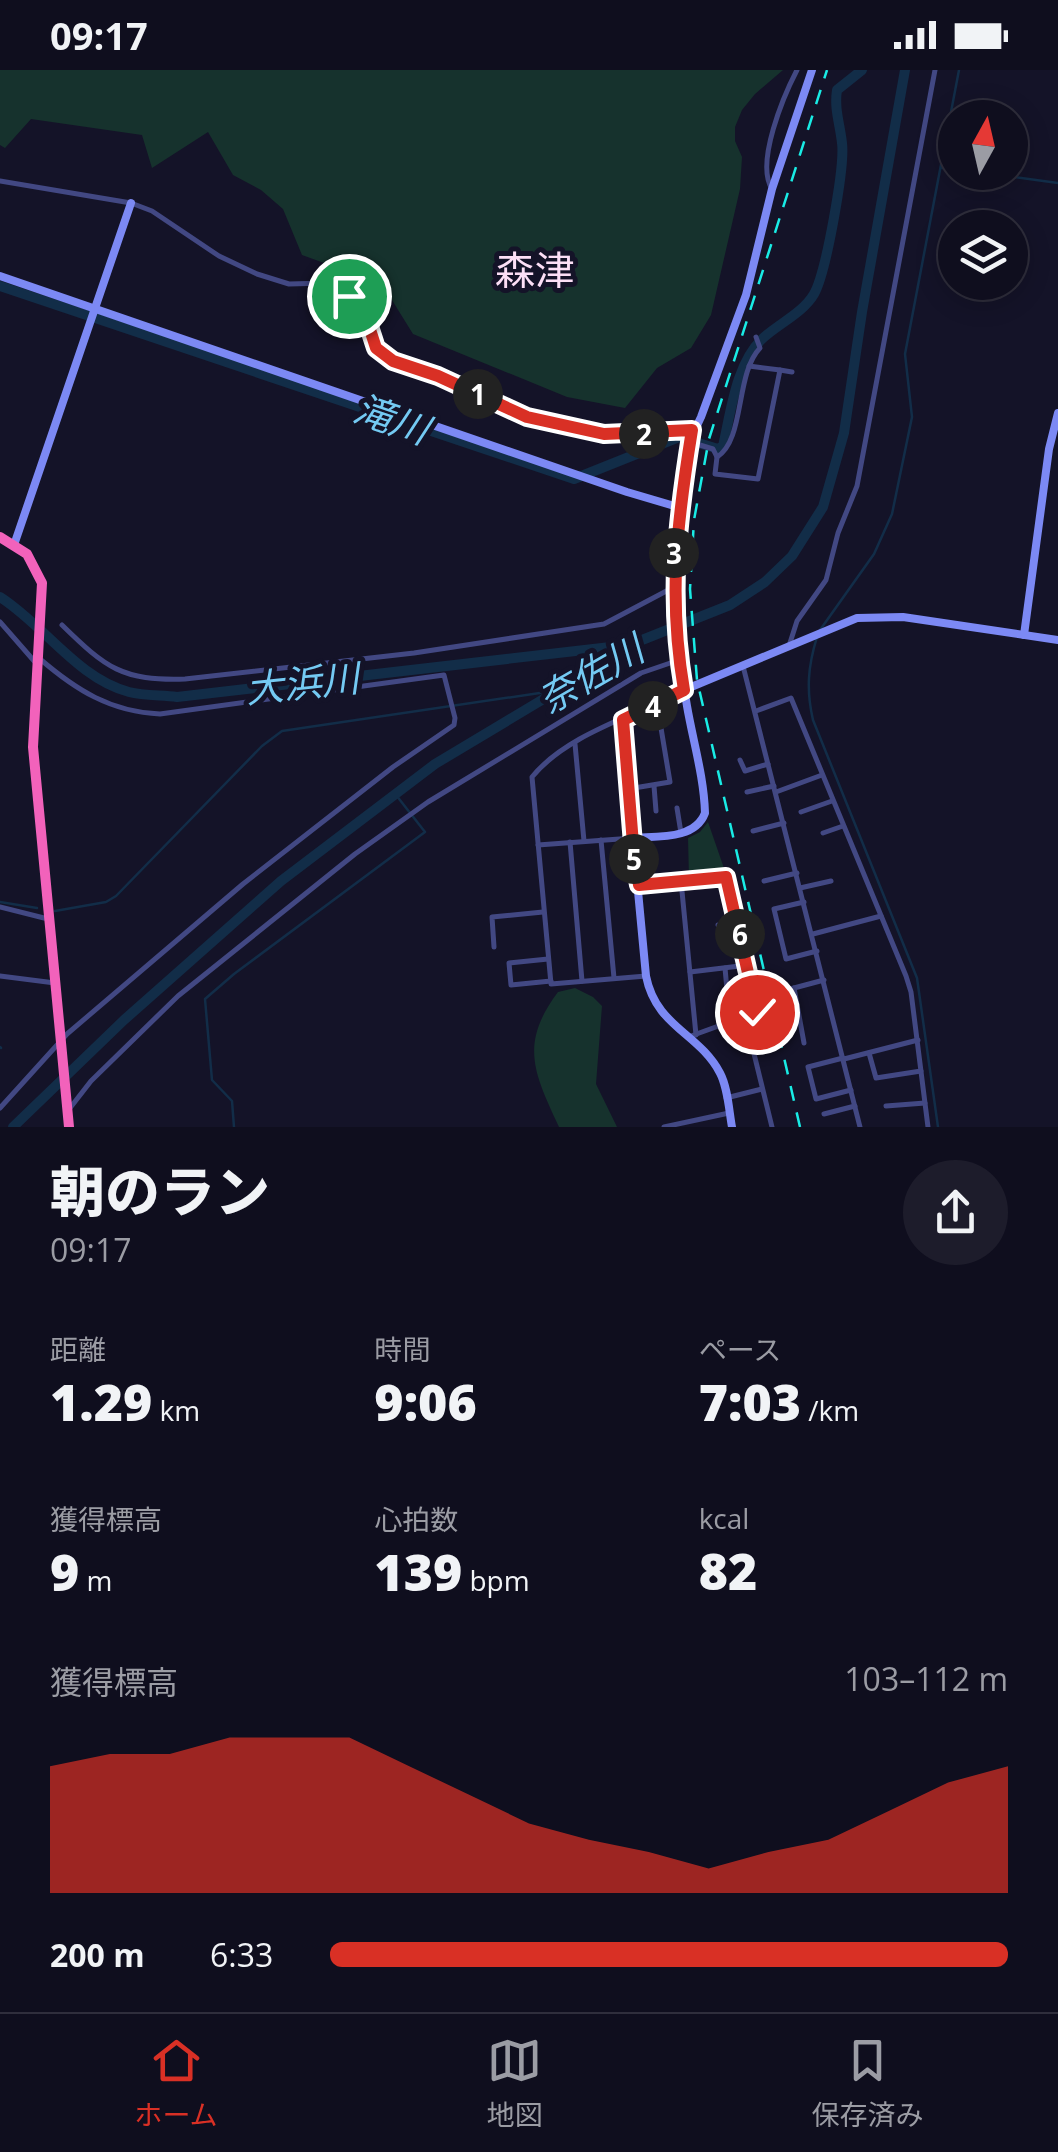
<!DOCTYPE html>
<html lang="ja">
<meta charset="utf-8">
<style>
:root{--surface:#0f0e1e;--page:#1d1c2b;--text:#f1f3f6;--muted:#9b9ca4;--line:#2f2e3c;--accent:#d93025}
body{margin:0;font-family:"Open Sans","Noto Sans JP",sans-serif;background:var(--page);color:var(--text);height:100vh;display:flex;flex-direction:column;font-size:38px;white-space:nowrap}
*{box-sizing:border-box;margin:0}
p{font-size:32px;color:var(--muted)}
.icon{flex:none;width:55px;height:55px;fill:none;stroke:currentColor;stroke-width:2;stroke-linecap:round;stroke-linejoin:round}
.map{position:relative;height:1057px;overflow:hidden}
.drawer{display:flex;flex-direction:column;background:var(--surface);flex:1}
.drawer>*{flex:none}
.needle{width:65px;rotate:8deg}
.tools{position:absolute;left:938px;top:30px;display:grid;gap:20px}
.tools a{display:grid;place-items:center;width:90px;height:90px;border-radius:50%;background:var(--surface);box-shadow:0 5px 25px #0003,0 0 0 2px var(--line);font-size:50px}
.pin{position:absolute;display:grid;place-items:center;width:85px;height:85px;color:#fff;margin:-42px;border:5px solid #fff;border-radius:50%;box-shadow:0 2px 10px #0007}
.km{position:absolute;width:50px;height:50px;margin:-25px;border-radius:50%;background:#222;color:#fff;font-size:28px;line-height:50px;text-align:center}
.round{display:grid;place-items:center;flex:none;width:105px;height:105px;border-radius:52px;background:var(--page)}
.summary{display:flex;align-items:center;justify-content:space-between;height:170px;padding:0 50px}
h1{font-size:55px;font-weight:800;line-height:75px}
.figures{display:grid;grid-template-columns:repeat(3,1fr);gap:15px;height:170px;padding:10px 50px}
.figures div{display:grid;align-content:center}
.figures b{font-size:50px;font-weight:800}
.figures small{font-size:28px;font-weight:400}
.figures p{font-size:28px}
.chart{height:280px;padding:20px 50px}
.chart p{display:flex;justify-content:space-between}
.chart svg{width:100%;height:180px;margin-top:10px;fill:var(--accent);opacity:.7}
ul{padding:0 50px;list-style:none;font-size:32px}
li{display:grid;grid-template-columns:160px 120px 1fr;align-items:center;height:75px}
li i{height:25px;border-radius:12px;background:var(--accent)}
.status{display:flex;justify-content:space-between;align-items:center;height:70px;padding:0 50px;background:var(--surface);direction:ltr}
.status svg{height:28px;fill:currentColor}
.menu{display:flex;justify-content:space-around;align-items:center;height:140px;border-top:2px solid var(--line);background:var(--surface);font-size:28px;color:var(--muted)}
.menu a{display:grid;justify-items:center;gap:5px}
.menu .on{color:var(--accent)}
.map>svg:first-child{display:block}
</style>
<div class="status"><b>09:17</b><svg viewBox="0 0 49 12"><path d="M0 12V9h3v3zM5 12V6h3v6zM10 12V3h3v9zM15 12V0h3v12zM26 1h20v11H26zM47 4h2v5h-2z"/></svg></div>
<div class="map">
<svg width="1058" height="1057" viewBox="0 0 1058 1057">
<rect width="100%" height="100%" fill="#141328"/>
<!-- green -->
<g fill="#16322d">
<path d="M0 0H783L755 24 742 40 735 57V71L742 87 740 119 711 245 691 278 657 298 625 338 567 327 413 264 382 214 302 185 283 139 261 120 233 105 208 62 152 98 142 65 31 49 5 78 0 75Z"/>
<path d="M708 752 726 804 689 808 688 768 700 762Z"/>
<path d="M575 918 593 927 602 936 596 1014 617 1057H559C534 1003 519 974 558 922Z"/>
</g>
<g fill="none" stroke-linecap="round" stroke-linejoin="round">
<!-- stream -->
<g stroke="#122d48" stroke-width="2.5">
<path d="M942 98 955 100"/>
<path d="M978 102 1058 113"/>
<path d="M820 560 874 484 892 444 912 347 905 284 959 0"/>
<path d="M817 567C808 596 806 620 813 650L917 908 938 1057"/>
<path d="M0 832 37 838"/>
<path d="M55 841 106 832 116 826 262 676 282 661 553 621"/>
<path d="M0 977 1 978"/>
<path d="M234 1057 232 1031 212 1010 205 929 234 904 425 762 396 725"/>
</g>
<!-- river -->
<g stroke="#122d48" stroke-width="10">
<path d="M0 216 574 409 679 367 718 379 723 376C731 341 736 294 762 269 778 254 803 243 814 224 826 203 845 97 842 73 840 54 834 39 837 20L862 0"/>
<path d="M0 527C43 554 78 609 129 622 144 626 161 625 177 627L628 575"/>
<path d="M13 1057 124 950 281 811 435 694 642 570 730 535 765 512 792 486 823 437 844 363 862 242 905 0"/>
</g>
<!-- street -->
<g stroke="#424883" stroke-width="5">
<path d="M0 111 131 133 152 141 219 186 257 204 289 214 327 213 359 234 374 275 393 291 438 306 527 347 604 364 692 361"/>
<path d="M772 119C755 93 784 25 797 0"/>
<path d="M780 300 792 302"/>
<path d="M690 372 713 379 717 387 715 404 758 409 780 300 749 296"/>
<path d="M717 387C745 370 735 304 760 278L756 267"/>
<path d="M0 552 35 592"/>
<path d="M62 555C106 598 122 611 185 609L414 583 604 554 674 517"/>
<path d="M789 576 797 551 826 510 838 463 857 416 935 0"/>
<path d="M743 596 860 1057"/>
<path d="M756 641 791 628 906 906 911 922 928 1057"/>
<path d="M575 674 584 771"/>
<path d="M740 690 745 701 768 694"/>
<path d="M654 716 656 741"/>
<path d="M628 719 670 712 657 634"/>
<path d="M747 722 774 716"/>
<path d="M776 722 822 705"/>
<path d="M677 738 681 763"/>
<path d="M801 742 832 731"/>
<path d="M753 761 784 753"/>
<path d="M823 763 843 756"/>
<path d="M601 770 614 908"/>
<path d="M570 772 582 911"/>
<path d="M538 775 633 768 623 650"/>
<path d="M681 811 696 965"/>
<path d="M764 811 797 803"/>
<path d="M639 815 726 807 757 942 691 966"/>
<path d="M800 818 831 811"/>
<path d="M804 832 774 839 786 889 817 881"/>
<path d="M0 837 48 849"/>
<path d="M718 855 737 854"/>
<path d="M813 864 881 846"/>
<path d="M494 877 492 847 543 842"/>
<path d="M548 889 509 893 511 915 551 911"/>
<path d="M725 898 730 952"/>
<path d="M690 902 748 895"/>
<path d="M0 906 55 913"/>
<path d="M646 906 551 914 532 707C567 664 635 646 684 620"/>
<path d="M779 922 794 918"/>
<path d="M745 947 772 1057"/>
<path d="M804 973 794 918 824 910"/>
<path d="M869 983 876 1008 921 1001"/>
<path d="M843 988 808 997 816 1029 851 1020"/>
<path d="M844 989 918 970"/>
<path d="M726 1028 762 1019"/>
<path d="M886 1036 925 1033"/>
<path d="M0 1038 67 964 243 814 393 697 454 655 455 648 444 605 160 644C111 642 76 620 40 589"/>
<path d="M70 1038 91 1011 178 926 355 784 428 732 641 603 679 590"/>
<path d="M824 1044 855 1036"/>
<path d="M664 1057 729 1043"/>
</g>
<!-- secondary -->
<g stroke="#7c89f4" stroke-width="8">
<path d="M0 206 627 422 678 437"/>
<path d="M14 475 131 133"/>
<path d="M1024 565 1049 379 1058 343"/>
<path d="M684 620 857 548 903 547 1058 570"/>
<path d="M732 1057C729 1041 728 1018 720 1003 699 963 656 957 646 906L633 768C657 766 695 770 705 743 704 707 693 671 687 636 672 549 661 427 701 347L746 225 772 119 812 0"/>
</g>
<!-- highway -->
<path stroke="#f262bb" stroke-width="10" d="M0 467 27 484 42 513 33 677 69 1057"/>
<!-- rail -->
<path stroke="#19ece5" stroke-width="2.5" stroke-dasharray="15 12" stroke-linecap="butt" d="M800 1057 697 610 690 519 694 450 709 369 827 0"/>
</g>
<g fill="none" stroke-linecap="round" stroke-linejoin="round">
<!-- route casing -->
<g stroke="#fff" stroke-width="20">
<path id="route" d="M349 226 364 241 376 278 393 291 438 306 527 347 604 364 692 360C677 452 668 527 684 620L623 650 634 786 639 815 726 807 757 942"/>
</g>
<!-- route -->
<use href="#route" stroke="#d93025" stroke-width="12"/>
</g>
<g text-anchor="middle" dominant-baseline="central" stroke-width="10" stroke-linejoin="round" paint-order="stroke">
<!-- water labels -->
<g font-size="38" font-style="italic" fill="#74caf3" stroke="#141328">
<text transform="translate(392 348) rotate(19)">滝川</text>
<text transform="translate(590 603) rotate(-30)">奈佐川</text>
<text transform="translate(302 612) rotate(-6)">大浜川</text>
</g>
<!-- quarter labels -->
<g font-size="40" fill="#fcdff6" stroke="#141328">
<text x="535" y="199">森津</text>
</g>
</g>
</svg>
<div class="tools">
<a><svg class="needle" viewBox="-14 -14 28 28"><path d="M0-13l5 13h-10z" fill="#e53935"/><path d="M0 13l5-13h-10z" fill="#9b9ca4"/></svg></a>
<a><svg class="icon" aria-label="layers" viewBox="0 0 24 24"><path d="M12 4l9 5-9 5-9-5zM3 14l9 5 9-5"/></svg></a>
</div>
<div class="pin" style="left:349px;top:226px;background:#1e9e55"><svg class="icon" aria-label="arrive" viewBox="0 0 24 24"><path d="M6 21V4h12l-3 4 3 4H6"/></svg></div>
<div class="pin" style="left:757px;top:942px;background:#d93025"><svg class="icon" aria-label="check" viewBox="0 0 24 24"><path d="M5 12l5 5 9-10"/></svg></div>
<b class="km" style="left:478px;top:324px">1</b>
<b class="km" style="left:644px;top:364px">2</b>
<b class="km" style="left:674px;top:483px">3</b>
<b class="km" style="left:653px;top:636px">4</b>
<b class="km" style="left:634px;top:789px">5</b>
<b class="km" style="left:740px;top:864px">6</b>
</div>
<section class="drawer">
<div class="summary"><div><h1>朝のラン</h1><p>09:17</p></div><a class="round"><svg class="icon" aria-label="share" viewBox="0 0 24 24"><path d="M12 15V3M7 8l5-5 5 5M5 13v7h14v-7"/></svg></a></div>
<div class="figures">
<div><p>距離</p><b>1.29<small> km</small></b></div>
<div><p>時間</p><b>9:06</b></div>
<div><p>ペース</p><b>7:03<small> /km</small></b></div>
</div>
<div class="figures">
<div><p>獲得標高</p><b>9<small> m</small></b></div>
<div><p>心拍数</p><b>139<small> bpm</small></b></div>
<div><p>kcal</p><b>82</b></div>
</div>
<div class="chart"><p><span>獲得標高</span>103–112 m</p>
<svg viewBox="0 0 160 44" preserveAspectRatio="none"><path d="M0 44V13L10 10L20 10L30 6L40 6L50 6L60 13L70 20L80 27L90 31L100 34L110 38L120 34L130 31L140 24L150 17L160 13V44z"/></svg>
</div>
<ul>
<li><b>200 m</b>6:33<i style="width:100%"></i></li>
</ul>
</section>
<nav class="menu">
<a class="on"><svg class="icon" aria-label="home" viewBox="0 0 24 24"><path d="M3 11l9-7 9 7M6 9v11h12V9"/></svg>ホーム</a>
<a><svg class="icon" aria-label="map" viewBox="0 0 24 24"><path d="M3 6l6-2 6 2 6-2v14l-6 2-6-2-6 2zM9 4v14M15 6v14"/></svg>地図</a>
<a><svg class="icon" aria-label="saved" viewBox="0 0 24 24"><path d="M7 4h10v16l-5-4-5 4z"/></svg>保存済み</a>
</nav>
